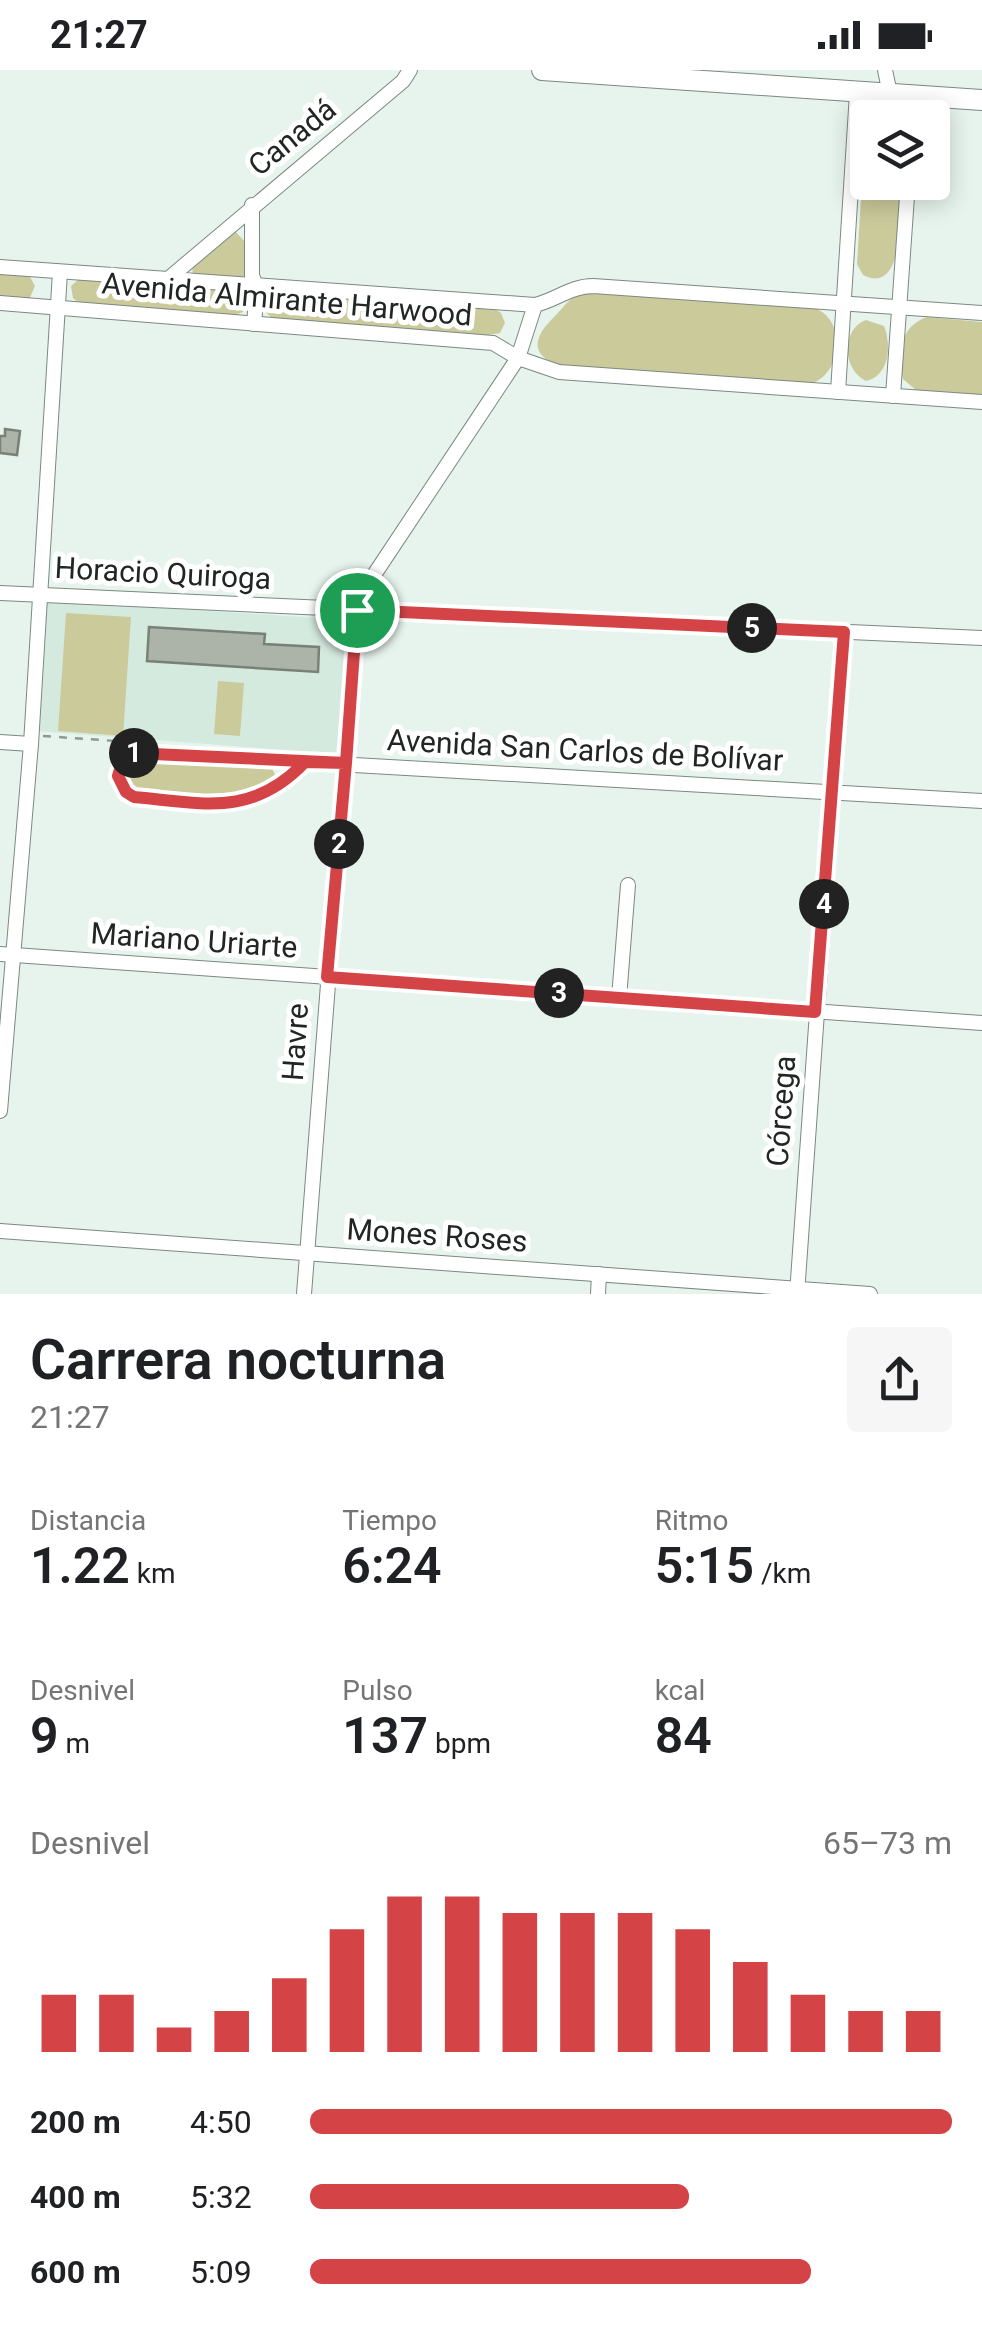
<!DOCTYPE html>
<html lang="es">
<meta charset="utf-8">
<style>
:root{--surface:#fff;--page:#f6f6f6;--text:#202124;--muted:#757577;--accent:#d44447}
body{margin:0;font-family:Roboto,sans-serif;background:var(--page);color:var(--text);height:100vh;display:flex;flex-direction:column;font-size:38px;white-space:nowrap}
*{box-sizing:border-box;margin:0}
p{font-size:32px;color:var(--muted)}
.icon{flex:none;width:55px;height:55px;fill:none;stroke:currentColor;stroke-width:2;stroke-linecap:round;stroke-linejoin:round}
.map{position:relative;height:1224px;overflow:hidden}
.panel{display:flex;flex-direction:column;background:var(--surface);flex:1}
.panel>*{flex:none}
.controls{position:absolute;left:850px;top:30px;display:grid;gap:20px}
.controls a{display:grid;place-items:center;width:100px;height:100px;border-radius:10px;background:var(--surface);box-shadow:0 5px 25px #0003;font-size:50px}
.pin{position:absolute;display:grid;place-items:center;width:85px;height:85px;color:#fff;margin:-42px;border:5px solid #fff;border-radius:50%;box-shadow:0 2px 10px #0007}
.km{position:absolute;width:50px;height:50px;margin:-25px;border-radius:50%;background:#222;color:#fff;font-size:28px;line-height:50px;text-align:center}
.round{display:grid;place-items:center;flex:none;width:105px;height:105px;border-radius:10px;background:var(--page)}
.overview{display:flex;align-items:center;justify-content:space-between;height:170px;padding:0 30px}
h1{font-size:55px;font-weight:600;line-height:75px}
.stats{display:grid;grid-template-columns:repeat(3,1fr);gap:15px;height:170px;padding:10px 30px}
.stats div{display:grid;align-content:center}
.stats b{font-size:50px;font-weight:600}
.stats small{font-size:28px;font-weight:400}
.stats p{font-size:28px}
.chart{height:280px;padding:20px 30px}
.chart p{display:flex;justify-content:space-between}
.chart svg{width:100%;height:180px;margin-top:10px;stroke:var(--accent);stroke-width:6}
ul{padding:0 30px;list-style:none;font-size:32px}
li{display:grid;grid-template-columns:160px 120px 1fr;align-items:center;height:75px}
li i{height:25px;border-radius:12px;background:var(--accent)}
.status{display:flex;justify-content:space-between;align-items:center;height:70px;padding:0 50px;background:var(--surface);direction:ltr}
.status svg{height:28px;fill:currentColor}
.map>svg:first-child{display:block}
</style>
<div class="status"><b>21:27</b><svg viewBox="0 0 49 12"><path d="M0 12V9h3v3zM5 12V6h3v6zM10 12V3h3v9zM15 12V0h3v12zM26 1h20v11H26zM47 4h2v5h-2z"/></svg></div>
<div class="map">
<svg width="982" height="1224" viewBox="0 0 982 1224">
<rect width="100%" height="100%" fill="#e7f4ed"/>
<!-- built -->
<path fill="#d5eadf" d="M44 530 349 550 336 684 36 661Z"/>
<!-- green -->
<g fill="#cbca9b">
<path d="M867 70 868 112 902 113C900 137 906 227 863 205L857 194 864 78Z"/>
<path d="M235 161 245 172 247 207 193 204 192 197Z"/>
<path d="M0 202 30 207 35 216 29 230 0 229Z"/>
<path d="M79 209 238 220 247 228 243 242 235 245 79 233 73 228 71 216Z"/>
<path d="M585 222 817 239C847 253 841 302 813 313L568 297C533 290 528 272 554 247 565 236 569 227 585 222Z"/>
<path d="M274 223 496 240 501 243 505 253 500 263 488 265 272 248 261 238 265 225Z"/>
<path d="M927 247 982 252V327L917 321 903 309C897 284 900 256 927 247Z"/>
<path d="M866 250 884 256C892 276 889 306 866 311 842 300 841 259 866 250Z"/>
<path d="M66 543 131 547 123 666 58 661Z"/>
<path d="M218 611 244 613 240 666 214 664Z"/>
<path d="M133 689 271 696 276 707C251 741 173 727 135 725L122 702Z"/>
</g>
<!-- building -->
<g fill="#acb3a8" stroke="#798075" stroke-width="2.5">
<path d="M5 359 20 361 17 385 0 383V366H5Z"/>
<path d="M149 557 265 564 264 574 319 577 318 602 147 591Z"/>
</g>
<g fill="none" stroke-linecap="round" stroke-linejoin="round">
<!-- street casing -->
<g stroke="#7c8882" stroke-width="16">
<g id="street">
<path d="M885 0 890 24"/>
<path d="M913 48 915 25"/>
<path d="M252 135V206L257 217 254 254"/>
<path d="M0 197 535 235C556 230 571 216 593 216L982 243"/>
<path d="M168 209 403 11 410 0"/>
<path d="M0 233 493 273 518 288 559 302 982 332"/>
<path d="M838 322 857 23"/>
<path d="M893 326 908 112"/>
<path d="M0 523 982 568"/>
<path d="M0 672 31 674"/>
<path d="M305 692C251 748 203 733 134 727L127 722 117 707 123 689 132 683H146L982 731"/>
<path d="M0 884 982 953"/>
<path d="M619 928 628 815"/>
<path d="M0 1041 31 674 60 202"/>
<path d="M0 1161 870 1224"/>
<path d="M304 1224 357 540 368 514 518 288 535 235"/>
<path d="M598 1224 599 1204"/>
<path d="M797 1224 844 562"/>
</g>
</g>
<!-- secondary casing -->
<g stroke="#7c8882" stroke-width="22">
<path id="secondary" d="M542 0 982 30"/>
</g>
<!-- path -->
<path stroke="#8f9893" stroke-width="2.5" stroke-dasharray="8 8" stroke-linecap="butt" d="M43 666 116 671 123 676"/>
<!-- street -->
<use href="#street" stroke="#fff" stroke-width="14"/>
<!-- secondary -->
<use href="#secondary" stroke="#fff" stroke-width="20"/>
</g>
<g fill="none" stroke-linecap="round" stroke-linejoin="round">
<!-- route casing -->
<g stroke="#fff" stroke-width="20">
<path id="route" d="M357 540 346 693 132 683 123 689 118 706 126 722 134 727C202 733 252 748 305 692L346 693 327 907 815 942 844 562 357 540"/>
</g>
<!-- route -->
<use href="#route" stroke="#d44447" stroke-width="12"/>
</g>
<g text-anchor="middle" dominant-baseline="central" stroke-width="10" stroke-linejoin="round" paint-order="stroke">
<!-- street labels -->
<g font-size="30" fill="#212623" stroke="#fff">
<text transform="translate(292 67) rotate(-39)">Canadá</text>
<text transform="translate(287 229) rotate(5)">Avenida Almirante Harwood</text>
<text transform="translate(163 503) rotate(3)">Horacio Quiroga</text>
<text transform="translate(585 680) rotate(3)">Avenida San Carlos de Bolívar</text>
<text transform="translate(194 870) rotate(4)">Mariano Uriarte</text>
<text transform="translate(295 972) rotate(-86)">Havre</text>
<text transform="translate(781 1041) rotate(-86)">Córcega</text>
<text transform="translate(437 1165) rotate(4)">Mones Roses</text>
</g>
</g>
</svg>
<div class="controls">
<a><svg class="icon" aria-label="layers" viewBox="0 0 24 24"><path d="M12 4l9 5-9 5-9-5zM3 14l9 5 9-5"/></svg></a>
</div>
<div class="pin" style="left:357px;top:540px;background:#1e9e55"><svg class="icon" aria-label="arrive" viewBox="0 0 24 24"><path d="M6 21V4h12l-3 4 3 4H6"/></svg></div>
<b class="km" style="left:134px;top:683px">1</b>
<b class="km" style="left:339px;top:774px">2</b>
<b class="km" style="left:559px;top:923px">3</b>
<b class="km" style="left:824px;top:834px">4</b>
<b class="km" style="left:752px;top:558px">5</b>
</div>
<section class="panel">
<div class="overview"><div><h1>Carrera nocturna</h1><p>21:27</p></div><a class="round"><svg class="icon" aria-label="share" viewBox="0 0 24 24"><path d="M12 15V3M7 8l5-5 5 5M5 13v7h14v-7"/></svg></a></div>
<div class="stats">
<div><p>Distancia</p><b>1.22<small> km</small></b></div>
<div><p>Tiempo</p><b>6:24</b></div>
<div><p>Ritmo</p><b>5:15<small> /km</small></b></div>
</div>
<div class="stats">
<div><p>Desnivel</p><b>9<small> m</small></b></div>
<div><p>Pulso</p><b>137<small> bpm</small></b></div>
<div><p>kcal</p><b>84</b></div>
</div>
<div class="chart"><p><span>Desnivel</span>65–73 m</p>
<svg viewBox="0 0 160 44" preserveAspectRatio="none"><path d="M5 44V30M15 44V30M25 44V38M35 44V34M45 44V26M55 44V14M65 44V6M75 44V6M85 44V10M95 44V10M105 44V10M115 44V14M125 44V22M135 44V30M145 44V34M155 44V34"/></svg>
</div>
<ul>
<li><b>200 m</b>4:50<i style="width:100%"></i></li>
<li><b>400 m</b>5:32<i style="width:59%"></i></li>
<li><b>600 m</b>5:09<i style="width:78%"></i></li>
</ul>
</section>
